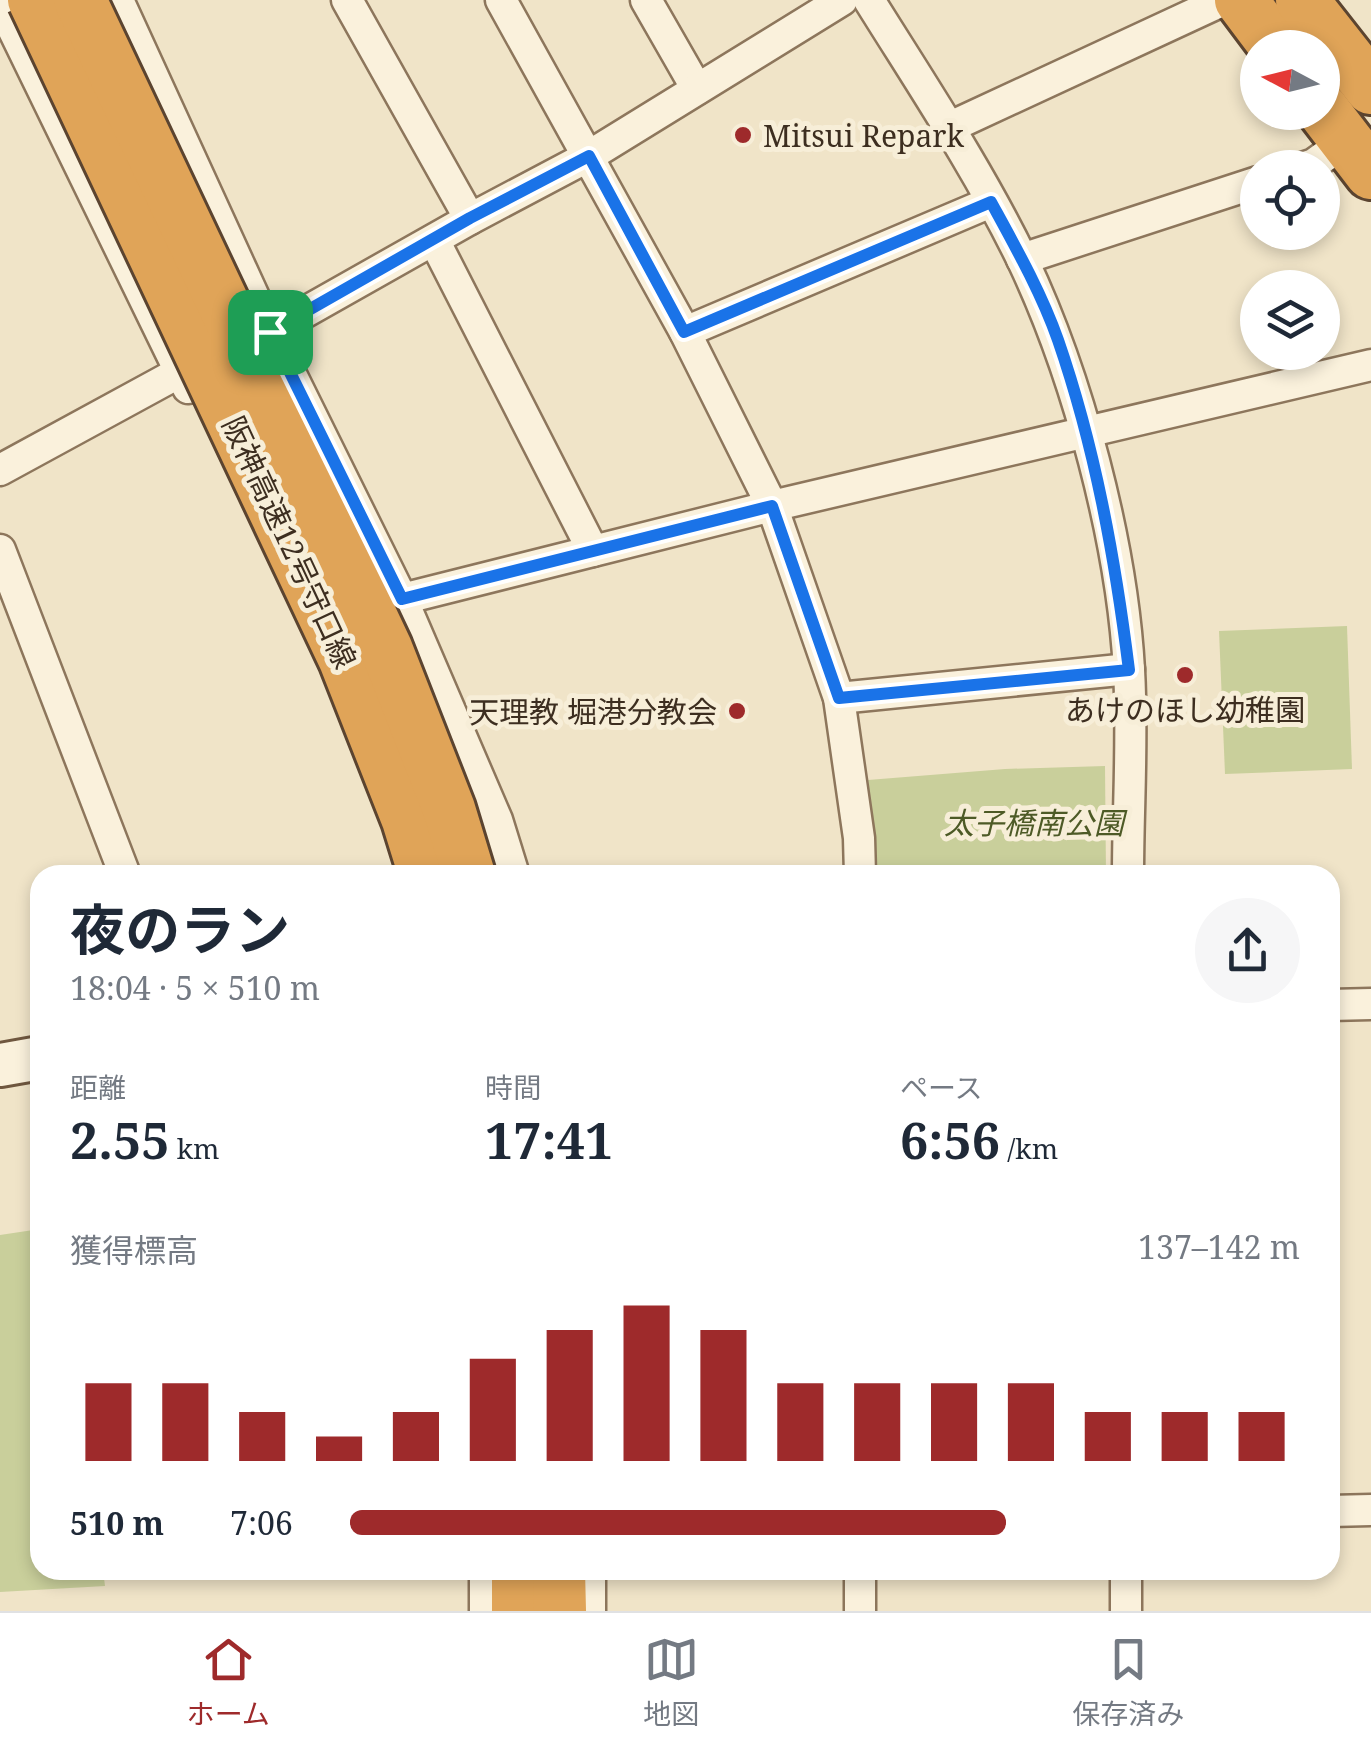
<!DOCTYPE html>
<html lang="ja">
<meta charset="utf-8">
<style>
:root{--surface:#fff;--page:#f6f6f7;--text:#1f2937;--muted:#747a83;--line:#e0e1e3;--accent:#9e2a2b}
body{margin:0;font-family:"Noto Serif","Noto Sans JP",serif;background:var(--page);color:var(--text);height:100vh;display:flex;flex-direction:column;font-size:38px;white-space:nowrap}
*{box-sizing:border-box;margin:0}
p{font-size:32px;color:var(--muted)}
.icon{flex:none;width:55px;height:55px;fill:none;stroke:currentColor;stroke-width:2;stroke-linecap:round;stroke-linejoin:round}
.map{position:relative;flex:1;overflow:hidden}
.sheet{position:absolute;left:30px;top:865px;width:1310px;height:715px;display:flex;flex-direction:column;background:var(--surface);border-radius:30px;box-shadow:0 5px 15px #0003}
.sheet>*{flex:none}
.needle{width:65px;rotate:277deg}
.fabs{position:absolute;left:1240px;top:30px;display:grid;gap:20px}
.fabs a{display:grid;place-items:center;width:100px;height:100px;border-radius:50%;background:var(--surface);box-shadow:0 5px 15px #0003;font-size:50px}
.pin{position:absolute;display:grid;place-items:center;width:85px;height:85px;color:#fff;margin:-42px;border-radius:20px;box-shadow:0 5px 15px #0006}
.round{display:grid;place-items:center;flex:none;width:105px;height:105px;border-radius:52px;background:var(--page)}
.headline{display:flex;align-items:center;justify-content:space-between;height:170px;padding:0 40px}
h1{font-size:55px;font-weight:700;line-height:75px}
.stats{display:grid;grid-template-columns:repeat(3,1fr);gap:15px;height:170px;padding:10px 40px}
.stats div{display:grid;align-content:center}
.stats b{font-size:50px;font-weight:700}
.stats small{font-size:28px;font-weight:400}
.stats p{font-size:28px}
.chart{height:280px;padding:20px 40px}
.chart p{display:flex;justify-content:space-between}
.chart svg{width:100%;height:180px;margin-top:10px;stroke:var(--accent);stroke-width:6}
ul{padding:0 40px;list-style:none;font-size:32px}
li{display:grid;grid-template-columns:160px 120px 1fr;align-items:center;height:75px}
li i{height:25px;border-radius:12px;background:var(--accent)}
.menu{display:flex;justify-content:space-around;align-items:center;height:140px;border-top:2px solid var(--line);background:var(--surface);font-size:28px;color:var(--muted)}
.menu a{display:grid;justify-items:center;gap:5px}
.menu .active{color:var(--accent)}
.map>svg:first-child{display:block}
</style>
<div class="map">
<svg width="1371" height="1611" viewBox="0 0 1371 1611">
<rect width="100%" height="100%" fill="#f0e4c8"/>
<!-- green -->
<g fill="#c9cf9b">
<path d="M1347 626 1352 769 1225 774 1219 631Z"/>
<path d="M1105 766 1106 875H875L868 780 1005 769Z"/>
<path d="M40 1229V1570H103L105 1586 0 1592V1235Z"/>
</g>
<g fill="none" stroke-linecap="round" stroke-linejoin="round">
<!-- street casing -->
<g stroke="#8d765c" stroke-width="35">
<g id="street">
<path d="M118 0 270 332 402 599 497 820 514 875"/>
<path d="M347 0 470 219"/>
<path d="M501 0 685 332 772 506 839 698 859 838 860 875"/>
<path d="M646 0 697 89"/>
<path d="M869 0C922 85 979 170 1023 261 1078 377 1122 542 1129 670 1133 738 1128 807 1128 875"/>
<path d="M0 2 188 388"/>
<path d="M948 128 1224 0"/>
<path d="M1302 168 1314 164 1346 141"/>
<path d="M434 240 593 551"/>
<path d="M1022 259 1258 182"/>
<path d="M685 332 991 202"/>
<path d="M0 470 180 372 270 332 470 219 589 156 842 0"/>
<path d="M0 550 125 875"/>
<path d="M402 599 772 506 1371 365"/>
<path d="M839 698 1129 669"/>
<path d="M1330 1005 1371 1004"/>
<path d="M1330 1511 1371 1510"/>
<path d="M485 1570V1611"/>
<path d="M590 1570V1611"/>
<path d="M860 1570V1611"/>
<path d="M1126 1570V1611"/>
</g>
</g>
<!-- secondary casing -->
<g stroke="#6f573f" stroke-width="48">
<path id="secondary" d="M0 1065 40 1058"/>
</g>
<!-- highway casing -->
<g stroke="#5b4430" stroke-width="58">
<g id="highway">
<path d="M1241 0 1277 48"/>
<path d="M1302 0 1371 88"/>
<path d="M1322 109 1371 173"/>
<path d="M518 1570V1611"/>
<path d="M559 1570 560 1611"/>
</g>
</g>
<!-- street -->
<use href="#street" stroke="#faf1dc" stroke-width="30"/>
<!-- secondary -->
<use href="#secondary" stroke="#faf1dc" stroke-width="42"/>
<!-- highway -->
<use href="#highway" stroke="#e0a458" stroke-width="52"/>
<!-- highway-bridge casing -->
<g stroke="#5b4430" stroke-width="58" stroke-linecap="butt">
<g id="highway-bridge">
<path d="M34 0 345 660 408 820 425 875"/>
<path d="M80 0 386 648 449 809 469 875"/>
</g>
</g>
<!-- highway-bridge -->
<use href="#highway-bridge" stroke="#e0a458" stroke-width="52"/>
</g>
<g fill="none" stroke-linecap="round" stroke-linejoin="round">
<!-- route casing -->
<g stroke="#fff" stroke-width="20">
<path id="route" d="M589 156 684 332 991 202C1015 246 1041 292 1058 340 1095 447 1115 558 1129 670L839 698 772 506 402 599 270 332 470 218Z"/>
</g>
<!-- route -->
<use href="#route" stroke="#1a73e8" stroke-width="12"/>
</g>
<!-- markers -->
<g fill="#9e2a2b" stroke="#f7eed8" stroke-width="4">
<circle cx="743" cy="135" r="10"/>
<circle cx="1185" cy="675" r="10"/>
<circle cx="737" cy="711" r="10"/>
</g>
<g text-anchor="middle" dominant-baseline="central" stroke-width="10" stroke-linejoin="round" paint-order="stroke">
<!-- poi labels -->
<g font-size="30" fill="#3d2e20" stroke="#f7eed8" text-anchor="start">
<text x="763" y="135">Mitsui Repark</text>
<text x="1185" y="709" text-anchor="middle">あけのほし幼稚園</text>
<text x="717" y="711" text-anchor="end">天理教 堀港分教会</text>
</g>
<!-- street labels -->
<g font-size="30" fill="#3d2e20" stroke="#f7eed8">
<text transform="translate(290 542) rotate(65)">阪神高速12号守口線</text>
</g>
<!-- park labels -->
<g font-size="30" font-style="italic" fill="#4d5a26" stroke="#f7eed8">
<text x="1034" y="822">太子橋南公園</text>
</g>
</g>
</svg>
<div class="fabs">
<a><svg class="needle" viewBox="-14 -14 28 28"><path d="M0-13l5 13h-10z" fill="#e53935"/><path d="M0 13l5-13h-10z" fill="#747a83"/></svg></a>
<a><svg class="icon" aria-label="locate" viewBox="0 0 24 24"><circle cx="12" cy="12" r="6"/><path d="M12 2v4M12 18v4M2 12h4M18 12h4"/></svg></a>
<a><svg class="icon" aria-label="layers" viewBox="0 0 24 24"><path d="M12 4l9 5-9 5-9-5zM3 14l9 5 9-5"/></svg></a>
</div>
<div class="pin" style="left:270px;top:332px;background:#1e9e55"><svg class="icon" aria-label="arrive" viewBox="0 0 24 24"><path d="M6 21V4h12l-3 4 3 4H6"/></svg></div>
<section class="sheet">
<div class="headline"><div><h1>夜のラン</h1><p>18:04 · 5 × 510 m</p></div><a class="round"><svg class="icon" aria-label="share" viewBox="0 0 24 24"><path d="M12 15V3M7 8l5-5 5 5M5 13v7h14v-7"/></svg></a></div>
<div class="stats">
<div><p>距離</p><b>2.55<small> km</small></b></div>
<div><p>時間</p><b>17:41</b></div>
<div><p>ペース</p><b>6:56<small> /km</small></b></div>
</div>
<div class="chart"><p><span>獲得標高</span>137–142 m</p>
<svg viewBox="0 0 160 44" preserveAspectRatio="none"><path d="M5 44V25M15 44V25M25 44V32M35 44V38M45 44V32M55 44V19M65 44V12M75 44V6M85 44V12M95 44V25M105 44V25M115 44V25M125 44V25M135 44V32M145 44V32M155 44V32"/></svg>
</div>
<ul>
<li><b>510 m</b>7:06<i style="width:69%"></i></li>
</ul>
</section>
</div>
<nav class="menu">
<a class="active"><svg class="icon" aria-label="home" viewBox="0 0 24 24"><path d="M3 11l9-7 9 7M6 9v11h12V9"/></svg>ホーム</a>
<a><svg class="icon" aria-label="map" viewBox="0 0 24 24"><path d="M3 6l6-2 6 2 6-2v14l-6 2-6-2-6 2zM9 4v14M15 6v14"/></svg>地図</a>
<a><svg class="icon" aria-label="saved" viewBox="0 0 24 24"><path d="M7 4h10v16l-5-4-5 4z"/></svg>保存済み</a>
</nav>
